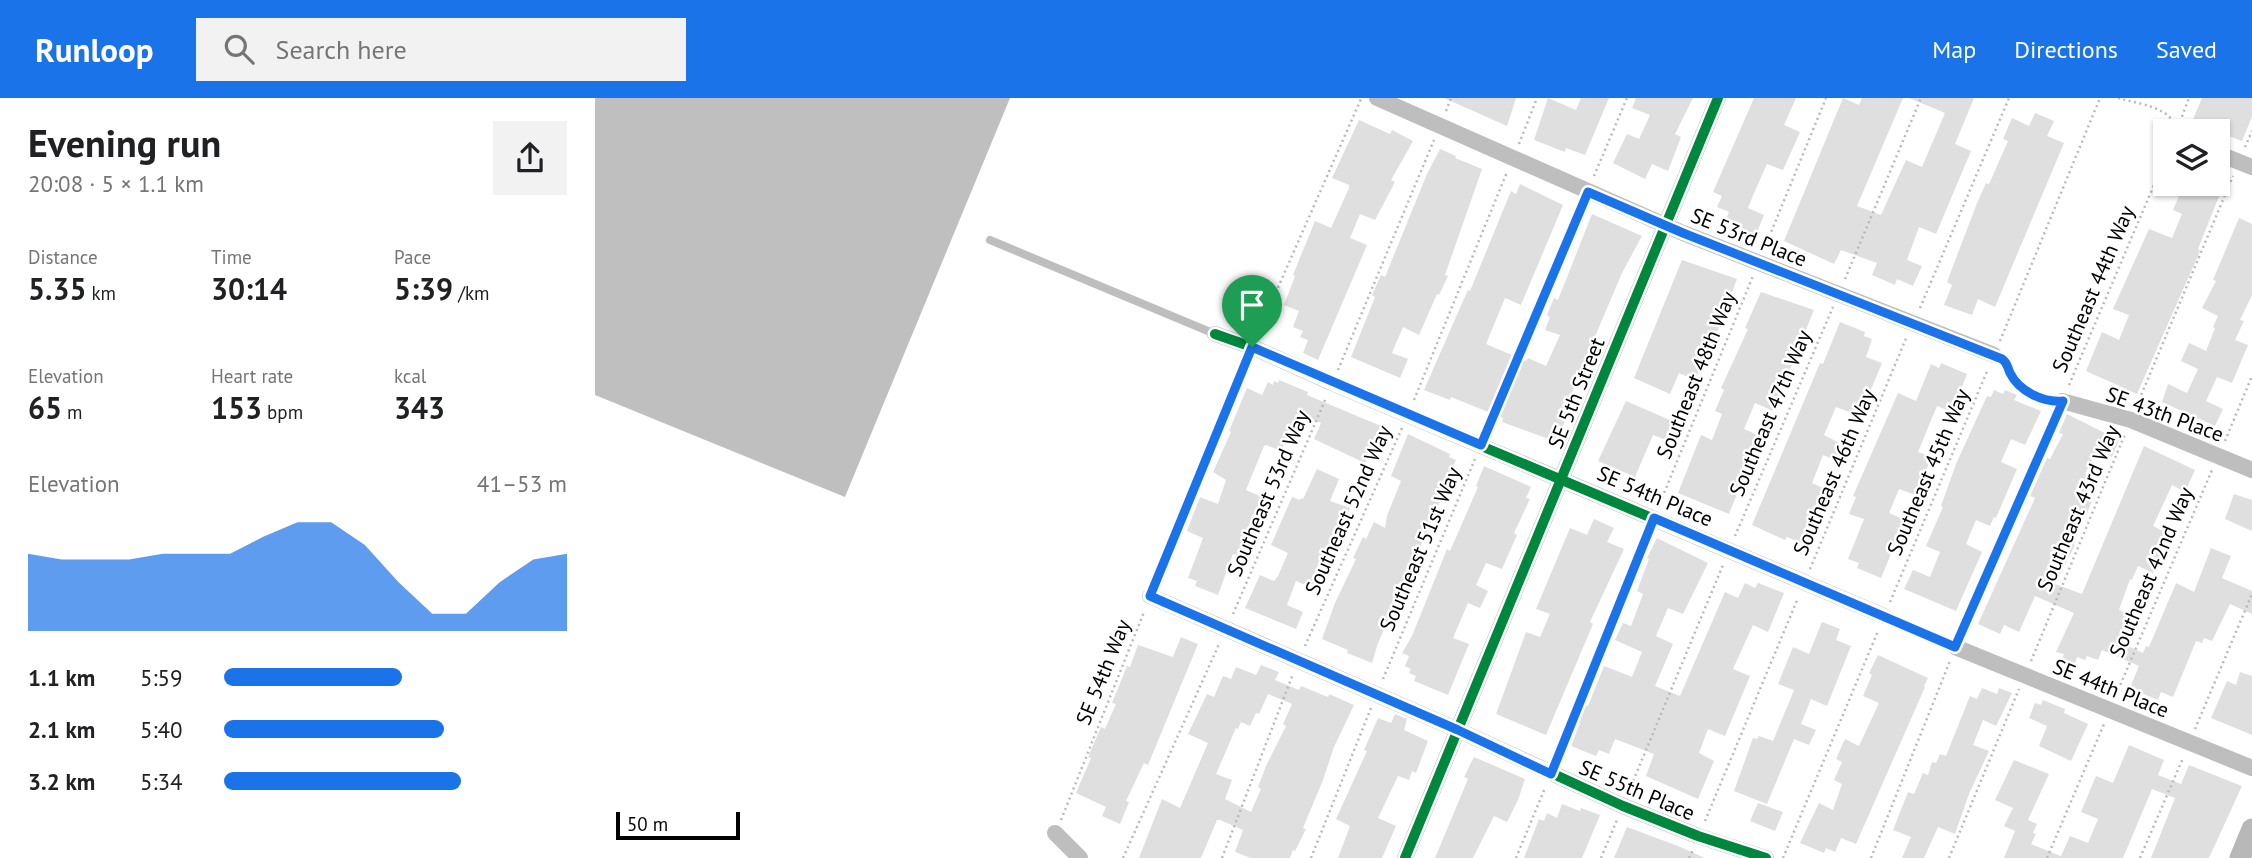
<!DOCTYPE html>
<meta charset="utf-8">
<style>
:root{--surface:#fff;--page:#f2f2f2;--text:#202124;--muted:#757577;--accent:#1a73e8}
body{margin:0;font-family:"PT Sans",sans-serif;background:var(--page);color:var(--text);height:100vh;display:flex;flex-direction:column;font-size:26px;white-space:nowrap}
*{box-sizing:border-box;margin:0}
p{font-size:23px;color:var(--muted)}
.icon{flex:none;width:38px;height:38px;fill:none;stroke:currentColor;stroke-width:2;stroke-linecap:round;stroke-linejoin:round}
.map{position:relative;flex:1;overflow:hidden}
.details{display:flex;flex-direction:column;background:var(--surface);width:595px}
.details>*{flex:none}
.fabs{position:absolute;left:1558px;top:21px;display:grid;gap:14px}
.fabs a{display:grid;place-items:center;width:77px;height:77px;border-radius:0px;background:var(--surface);box-shadow:0 2px 5px #0004;font-size:35px}
.scale{position:absolute;left:21px;bottom:18px;width:124px;box-sizing:border-box;padding-left:7px;border:4px solid #000;border-top:0;font-size:19px;line-height:24px;white-space:nowrap;color:#000;-webkit-text-stroke:5px #fff;paint-order:stroke}
.pin{position:absolute;display:grid;place-items:center;width:60px;height:60px;color:#fff;margin:-72px -30px;border-radius:50% 50% 50% 0;rotate:-45deg;box-shadow:0 0 7px #0007}
.pin .icon{rotate:45deg}
.round{display:grid;place-items:center;flex:none;width:74px;height:74px;border-radius:0px;background:var(--page)}
.overview{display:flex;align-items:center;justify-content:space-between;height:119px;padding:0 28px}
h1{font-size:38px;font-weight:700;line-height:52px}
.metrics{display:grid;grid-template-columns:repeat(3,1fr);gap:10px;height:119px;padding:7px 28px}
.metrics div{display:grid;align-content:center}
.metrics b{font-size:30px;font-weight:700}
.metrics small{font-size:19px;font-weight:400}
.metrics p{font-size:19px}
.chart{height:196px;padding:14px 28px}
.chart p{display:flex;justify-content:space-between}
.chart svg{width:100%;height:126px;margin-top:7px;fill:var(--accent);opacity:.7}
ul{padding:0 28px;list-style:none;font-size:23px}
li{display:grid;grid-template-columns:112px 84px 1fr;align-items:center;height:52px}
li i{height:18px;border-radius:9px;background:var(--accent)}
header{display:flex;align-items:center;gap:42px;box-sizing:border-box;height:98px;padding:0 35px;background:var(--accent);color:#fff}
header strong{font-size:33px}
nav{display:flex;gap:38px;margin-inline-start:auto;font-size:24px}
.search{width:490px;height:63px;background:var(--page);display:flex;align-items:center;gap:18px;box-sizing:border-box;padding:0 24px;border-radius:0px;color:var(--muted);font-size:26px}
main{display:flex;flex:1;min-height:0}
.map>svg:first-child{display:block}
</style>
<header>
<strong>Runloop</strong>
<div class="search"><svg class="icon" aria-label="search" viewBox="0 0 24 24"><circle cx="10" cy="10" r="6"/><path d="M15 15l6 6"/></svg>Search here</div>
<nav><a>Map</a><a>Directions</a><a>Saved</a></nav>
</header>
<main>
<section class="details">
<div class="overview"><div><h1>Evening run</h1><p>20:08 · 5 × 1.1 km</p></div><a class="round"><svg class="icon" aria-label="share" viewBox="0 0 24 24"><path d="M12 15V3M7 8l5-5 5 5M5 13v7h14v-7"/></svg></a></div>
<div class="metrics">
<div><p>Distance</p><b>5.35<small> km</small></b></div>
<div><p>Time</p><b>30:14</b></div>
<div><p>Pace</p><b>5:39<small> /km</small></b></div>
</div>
<div class="metrics">
<div><p>Elevation</p><b>65<small> m</small></b></div>
<div><p>Heart rate</p><b>153<small> bpm</small></b></div>
<div><p>kcal</p><b>343</b></div>
</div>
<div class="chart"><p><span>Elevation</span>41–53 m</p>
<svg viewBox="0 0 160 44" preserveAspectRatio="none"><path d="M0 44V17L10 19L20 19L30 19L40 17L50 17L60 17L70 11L80 6L90 6L100 14L110 27L120 38L130 38L140 27L150 19L160 17V44z"/></svg>
</div>
<ul>
<li><b>1.1 km</b>5:59<i style="width:52%"></i></li>
<li><b>2.1 km</b>5:40<i style="width:64%"></i></li>
<li><b>3.2 km</b>5:34<i style="width:69%"></i></li>
</ul>
</section>
<div class="map">
<svg width="1657" height="760" viewBox="0 0 1657 760">
<rect width="100%" height="100%" fill="#fff"/>
<!-- water -->
<path fill="#bfbfbf" d="M0 0H415L250 399 0 297Z"/>
<!-- building -->
<g fill="#dfdfdf" fill-rule="evenodd">
<path d="M849 0H921L912 28Z"/>
<path d="M953 0 981 12 986 0H1014L990 57 971 50 970 54 939 42Z"/>
<path d="M1041 0H1098L1080 36 1086 39 1073 73 1057 66 1050 81 1018 65 1032 36 1044 41 1055 17 1037 10Z"/>
<path d="M1159 0H1201L1189 27 1205 34 1188 72 1172 66 1159 95 1153 110 1169 117 1161 137 1130 124 1134 114 1122 109 1127 98 1118 94Z"/>
<path d="M1248 0 1264 7 1267 0H1308L1262 108 1286 117 1311 62 1327 69 1350 15 1314 0H1379L1360 46 1376 53 1341 136 1324 129 1312 162 1327 168 1318 188 1302 181 1300 187 1277 177 1282 165 1246 152 1239 166 1189 143Z"/>
<path d="M1607 0H1657V19L1647 43 1597 24Z"/>
<path d="M1440 15 1459 23 1452 38 1469 45 1400 209 1383 201 1377 217 1349 207 1357 187 1352 184 1382 105 1391 85 1394 86 1413 43 1408 41 1417 20 1434 28Z"/>
<path d="M764 22 795 36 797 32 818 43 796 82 800 84 780 122 765 116 755 140 772 147 723 262 708 255 713 242 705 239 708 233 698 229 704 213 689 207 700 178 698 177 720 123 736 130 754 90V87L737 80Z"/>
<path d="M845 51 861 58 860 60 887 71 850 177 853 178 844 197 842 196 824 237 808 229 797 255 813 261 805 280 756 259 780 199 777 197 786 177 790 179 832 76Z"/>
<path d="M925 86 968 107 926 207 910 200 891 246 931 263 933 260 951 268 965 237 950 232 955 219 952 217 959 200 963 202 997 116 1047 138 1027 175 999 241 1001 242 994 261 972 304 976 305 962 344 907 324 908 320 856 299 855 302 829 292 864 212 873 192 875 193 916 93 921 96Z"/>
<path d="M1589 86H1629L1603 151 1605 153 1542 296 1491 273 1507 234 1524 242 1534 217 1518 211 1554 131 1577 140 1587 116 1578 112Z"/>
<path d="M1644 120 1657 126V197L1645 222 1649 223 1640 242 1653 247 1637 285 1622 279 1611 303 1628 311 1620 328 1567 304 1573 286 1592 295 1603 271 1586 263 1594 245 1611 253 1620 230 1618 229 1623 218 1607 210 1621 183 1618 182Z"/>
<path d="M1087 162 1142 181 1126 225 1100 282 1084 275 1075 296 1039 280Z"/>
<path d="M1166 194 1219 212 1178 313 1160 305 1149 331 1165 338 1134 416 1083 395 1106 337 1117 342 1127 316 1120 313 1129 292 1126 290 1153 231 1150 230Z"/>
<path d="M1245 224 1270 234 1269 238 1277 241 1271 259 1287 265 1265 318 1241 309 1229 337 1252 349 1245 364 1228 357 1217 385 1230 391 1210 447 1192 439 1190 442 1157 427 1225 265 1228 266Z"/>
<path d="M1346 265 1372 276 1357 314 1342 308 1332 332 1323 354 1337 359 1320 397 1304 391 1294 415 1310 422 1286 480 1262 470 1264 465 1253 461 1269 421 1254 416 1261 399 1258 398 1303 295 1321 303 1336 266 1344 270Z"/>
<path d="M684 282 713 294 712 297 786 328 770 365 719 341 726 325 703 315 686 353 671 347 669 348 651 392 667 399 660 417 658 416 643 457 638 456 623 497 600 488 602 483 593 480 608 440 592 433 605 399 623 406 631 382 618 374 636 334 634 333 652 290 667 297 673 284 678 287 679 283 683 285Z"/>
<path d="M1399 292 1408 296 1410 292 1422 297 1419 302 1446 313 1430 347 1416 341 1406 364 1422 371 1401 420 1399 419 1395 428 1381 422 1371 446 1387 454 1361 513 1309 491 1318 472 1335 479 1345 454 1331 448 1348 409 1346 408 1361 366 1392 298 1396 299Z"/>
<path d="M1031 303 1082 325 1074 343 1058 337 1040 379 1003 363Z"/>
<path d="M1472 316 1524 342 1517 359 1502 352 1490 376 1505 382 1491 418 1487 416 1475 445 1480 447 1460 486 1487 496 1549 348 1600 372 1590 394 1577 387 1558 428 1572 435 1563 454 1567 456 1558 475 1543 468 1537 482 1535 481 1524 512 1539 518 1527 545 1548 555 1551 548 1554 549 1581 485 1599 494 1616 450 1636 458 1627 480 1657 493V516L1635 506 1617 543 1609 540 1607 545 1601 543 1578 599 1566 594 1563 602 1535 590 1544 568 1507 552 1503 562 1492 558 1490 562 1482 559 1480 566 1467 561 1469 556 1461 554 1479 515 1440 498 1424 534 1409 527 1405 536 1383 526 1440 400 1435 398 1452 360 1455 361 1468 336 1464 335Z"/>
<path d="M813 336 855 356 854 359 861 362 853 378 856 379 783 545 777 565 752 555 753 552 727 541 740 505 761 461 758 460 768 439 771 441 779 424 790 430 792 418 806 383 796 378Z"/>
<path d="M889 368 936 389 931 400 935 401 919 435 922 437 907 471 891 465 881 487 893 493 885 510 873 505 858 540 874 546 853 597 819 583 821 578 814 575 816 571 810 568 814 558 807 555 817 538 852 451 855 453 883 389 881 388Z"/>
<path d="M722 371 744 381 735 403 755 410 748 430 743 428 717 490 701 483 692 507 708 514 701 531 650 510 665 477 679 483 683 478 693 455 676 447 697 399 705 402 706 400 708 401Z"/>
<path d="M1639 396 1657 402V433L1630 421Z"/>
<path d="M999 421 1019 430 1012 444 1029 451 995 524 998 526 951 637 901 616 931 534 945 539 955 516 941 511 975 430 992 437Z"/>
<path d="M1062 440 1113 465 1088 516 1073 510 1061 538 1078 546 1060 588 1085 598 1130 494 1143 500 1150 485 1160 490 1163 485 1189 495 1173 534 1158 527 1138 571 1155 578 1130 638 1113 631 1104 655 1119 663 1103 701 1051 678 1059 656 1020 641 1014 656 1004 652 1001 658 976 648 985 625 983 624 990 607 993 608 1009 568 1037 579 1047 554 1020 542 1028 525 1036 528 1048 496 1042 493 1054 461 1052 460Z"/>
<path d="M1227 524 1245 531 1241 542 1256 548 1232 608 1216 601 1206 626 1221 632 1214 647 1199 641 1172 706 1139 693 1158 640 1162 641 1164 638 1178 643 1199 592 1183 586 1198 549 1214 556Z"/>
<path d="M586 539 603 546 553 667 549 665 531 703 534 704 525 726 507 718 511 709 481 695 496 660 493 659 506 629 510 631 521 606 517 605 532 568 535 569 543 547 578 559Z"/>
<path d="M1283 557 1333 580 1329 588 1330 589 1261 746 1246 740 1240 754 1231 750 1229 755 1205 745 1224 705 1238 712 1247 686 1239 682 1247 664 1241 661 1250 641 1264 648 1284 605 1268 598 1277 577 1274 575Z"/>
<path d="M666 567 684 574 680 582 704 592 706 588 733 599 734 596 759 607 739 649 728 682 708 730 711 731 700 753 698 752 695 760H656L640 754 648 732 625 722H622L606 760H544L567 701 585 710 613 645 593 636 612 596 619 599 628 578 636 581 641 569 661 577ZM673 596 697 606 688 626 691 628 671 668 663 689 666 691 656 714 630 701 637 682 621 676 641 630 643 631 646 624 655 628 661 615 664 616Z"/>
<path d="M1645 574 1657 578V637L1616 620 1632 583 1641 587Z"/>
<path d="M1387 590 1402 596 1404 590 1417 595 1401 628 1388 622 1378 647 1394 653 1374 696 1360 736 1343 729 1329 760H1307L1316 739 1298 732 1313 694 1319 696 1328 675 1333 677 1337 664 1341 665 1345 656 1351 658 1375 598 1382 601Z"/>
<path d="M1448 602 1470 611 1469 615 1493 626 1476 663 1444 648 1452 628 1434 620 1440 605 1446 607Z"/>
<path d="M800 616 812 621 809 632 833 643 821 675 817 673 814 682 803 678 783 720 801 728 787 760H743L755 728 741 721 772 653 769 652 783 620 796 625Z"/>
<path d="M1534 647 1569 662 1563 677 1586 686 1594 667 1647 688 1614 760H1556L1580 700 1557 691 1528 760H1409L1420 733 1409 728 1418 710 1400 702 1419 662 1454 676 1433 722 1442 726 1438 735 1441 736 1436 746 1466 758 1475 738 1493 745 1503 721 1486 714 1501 678 1518 685Z"/>
<path d="M879 659 930 681 923 702 912 724 899 718 878 760H840L873 681 869 679Z"/>
<path d="M1163 705 1188 714 1180 733 1155 723Z"/>
<path d="M967 706 985 713 986 710 1005 717 987 760H929L944 721 949 723 952 715 962 720Z"/>
<path d="M1032 729 1083 748 1110 760H1019Z"/>
</g>
<g fill="none" stroke-linecap="round" stroke-linejoin="round">
<!-- path -->
<g stroke="#b9b9b9" stroke-width="2.5" stroke-dasharray="2 3.5" stroke-linecap="butt">
<path d="M1523 0C1544 6 1578 9 1582 33"/>
<path d="M851 13 856 0"/>
<path d="M1583 29 1594 0"/>
<path d="M924 46 942 0"/>
<path d="M1650 49 1657 33"/>
<path d="M999 78 1032 0"/>
<path d="M1170 149 1231 0"/>
<path d="M1250 181 1326 0"/>
<path d="M1325 210 1414 0"/>
<path d="M663 235 766 1"/>
<path d="M1405 243 1505 0"/>
<path d="M1412 265C1419 285 1431 293 1450 302"/>
<path d="M743 272 839 42"/>
<path d="M1474 287 1570 61"/>
<path d="M819 302 912 74"/>
<path d="M1542 307 1638 78"/>
<path d="M892 332 987 106"/>
<path d="M1630 343 1657 278"/>
<path d="M1065 405 1158 178"/>
<path d="M1140 438 1238 209"/>
<path d="M1215 471 1312 238"/>
<path d="M561 485 650 264"/>
<path d="M1295 504 1393 271"/>
<path d="M638 516 731 300"/>
<path d="M1302 524 1344 542"/>
<path d="M1367 534 1461 319"/>
<path d="M710 548 807 330"/>
<path d="M1436 563 1530 336"/>
<path d="M788 581 880 361"/>
<path d="M1521 597 1617 372"/>
<path d="M1600 631 1657 496"/>
<path d="M962 661 1053 434"/>
<path d="M1034 693 1128 467"/>
<path d="M466 722 549 514"/>
<path d="M1110 723 1203 500"/>
<path d="M528 760 625 544"/>
<path d="M627 760 698 576"/>
<path d="M716 760 776 610"/>
<path d="M921 760 950 690"/>
<path d="M1006 760 1022 722"/>
<path d="M1094 760 1098 752"/>
<path d="M1188 760 1283 533"/>
<path d="M1276 760 1355 563"/>
<path d="M1354 760 1424 591"/>
<path d="M1452 760 1509 626"/>
<path d="M1545 760 1588 660"/>
</g>
<!-- lane -->
<path stroke="#bebebe" stroke-width="8" d="M395 142 620 236"/>
<!-- street -->
<g stroke="#bebebe" stroke-width="16">
<path d="M782 0 1088 135 1399 257"/>
<path d="M1622 55 1657 69"/>
<path d="M620 236 657 249 737 285 1289 518"/>
<path d="M1467 303 1536 322 1657 372"/>
<path d="M555 498 863 632 1028 708 1103 738 1171 760"/>
<path d="M1360 549 1657 670"/>
<path d="M460 735 485 760"/>
<path d="M810 760 1123 0"/>
</g>
<!-- secondary -->
<path stroke="#b8b8b8" stroke-width="21" d="M1645 760 1657 731"/>
<!-- cycleway casing -->
<g stroke="#fff" stroke-width="15">
<g id="cycleway">
<path d="M620 236 657 249 737 285 1289 518"/>
<path d="M555 498 863 632 1028 708 1103 738 1171 760"/>
<path d="M810 760 1123 0"/>
</g>
</g>
<!-- cycleway -->
<use href="#cycleway" stroke="#00873e" stroke-width="10"/>
</g>
<g fill="none" stroke-linecap="round" stroke-linejoin="round">
<!-- route casing -->
<g stroke="#fff" stroke-width="14">
<path id="route" d="M993 94 1088 135 1407 261C1413 265 1412 269 1415 275 1424 293 1448 305 1468 303L1360 549 1059 420 956 676 863 632 555 498 657 249 886 347Z"/>
</g>
<!-- route -->
<use href="#route" stroke="#1a73e8" stroke-width="9"/>
</g>
<g text-anchor="middle" dominant-baseline="central" stroke-width="5" stroke-linejoin="round" paint-order="stroke">
<!-- street labels -->
<g font-size="21" fill="#000" stroke="#fff">
<text transform="translate(1154 139) rotate(22)">SE 53rd Place</text>
<text transform="translate(1498 191) rotate(-67)">Southeast 44th Way</text>
<text transform="translate(1101 277) rotate(-68)">Southeast 48th Way</text>
<text transform="translate(981 295) rotate(-68)">SE 5th Street</text>
<text transform="translate(1175 315) rotate(-67)">Southeast 47th Way</text>
<text transform="translate(1570 316) rotate(20)">SE 43th Place</text>
<text transform="translate(1239 374) rotate(-67)">Southeast 46th Way</text>
<text transform="translate(1333 374) rotate(-67)">Southeast 45th Way</text>
<text transform="translate(673 395) rotate(-67)">Southeast 53rd Way</text>
<text transform="translate(1060 398) rotate(23)">SE 54th Place</text>
<text transform="translate(1483 410) rotate(-67)">Southeast 43rd Way</text>
<text transform="translate(753 412) rotate(-66)">Southeast 52nd Way</text>
<text transform="translate(825 451) rotate(-67)">Southeast 51st Way</text>
<text transform="translate(1556 474) rotate(-67)">Southeast 42nd Way</text>
<text transform="translate(508 574) rotate(-68)">SE 54th Way</text>
<text transform="translate(1516 590) rotate(22)">SE 44th Place</text>
<text transform="translate(1042 692) rotate(23)">SE 55th Place</text>
</g>
</g>
</svg>
<div class="fabs">
<a><svg class="icon" aria-label="layers" viewBox="0 0 24 24"><path d="M12 4l9 5-9 5-9-5zM3 14l9 5 9-5"/></svg></a>
</div>
<div class="scale">50 m</div>
<div class="pin" style="left:657px;top:249px;background:#1e9e55"><svg class="icon" aria-label="arrive" viewBox="0 0 24 24"><path d="M6 21V4h12l-3 4 3 4H6"/></svg></div>
</div>
</main>
